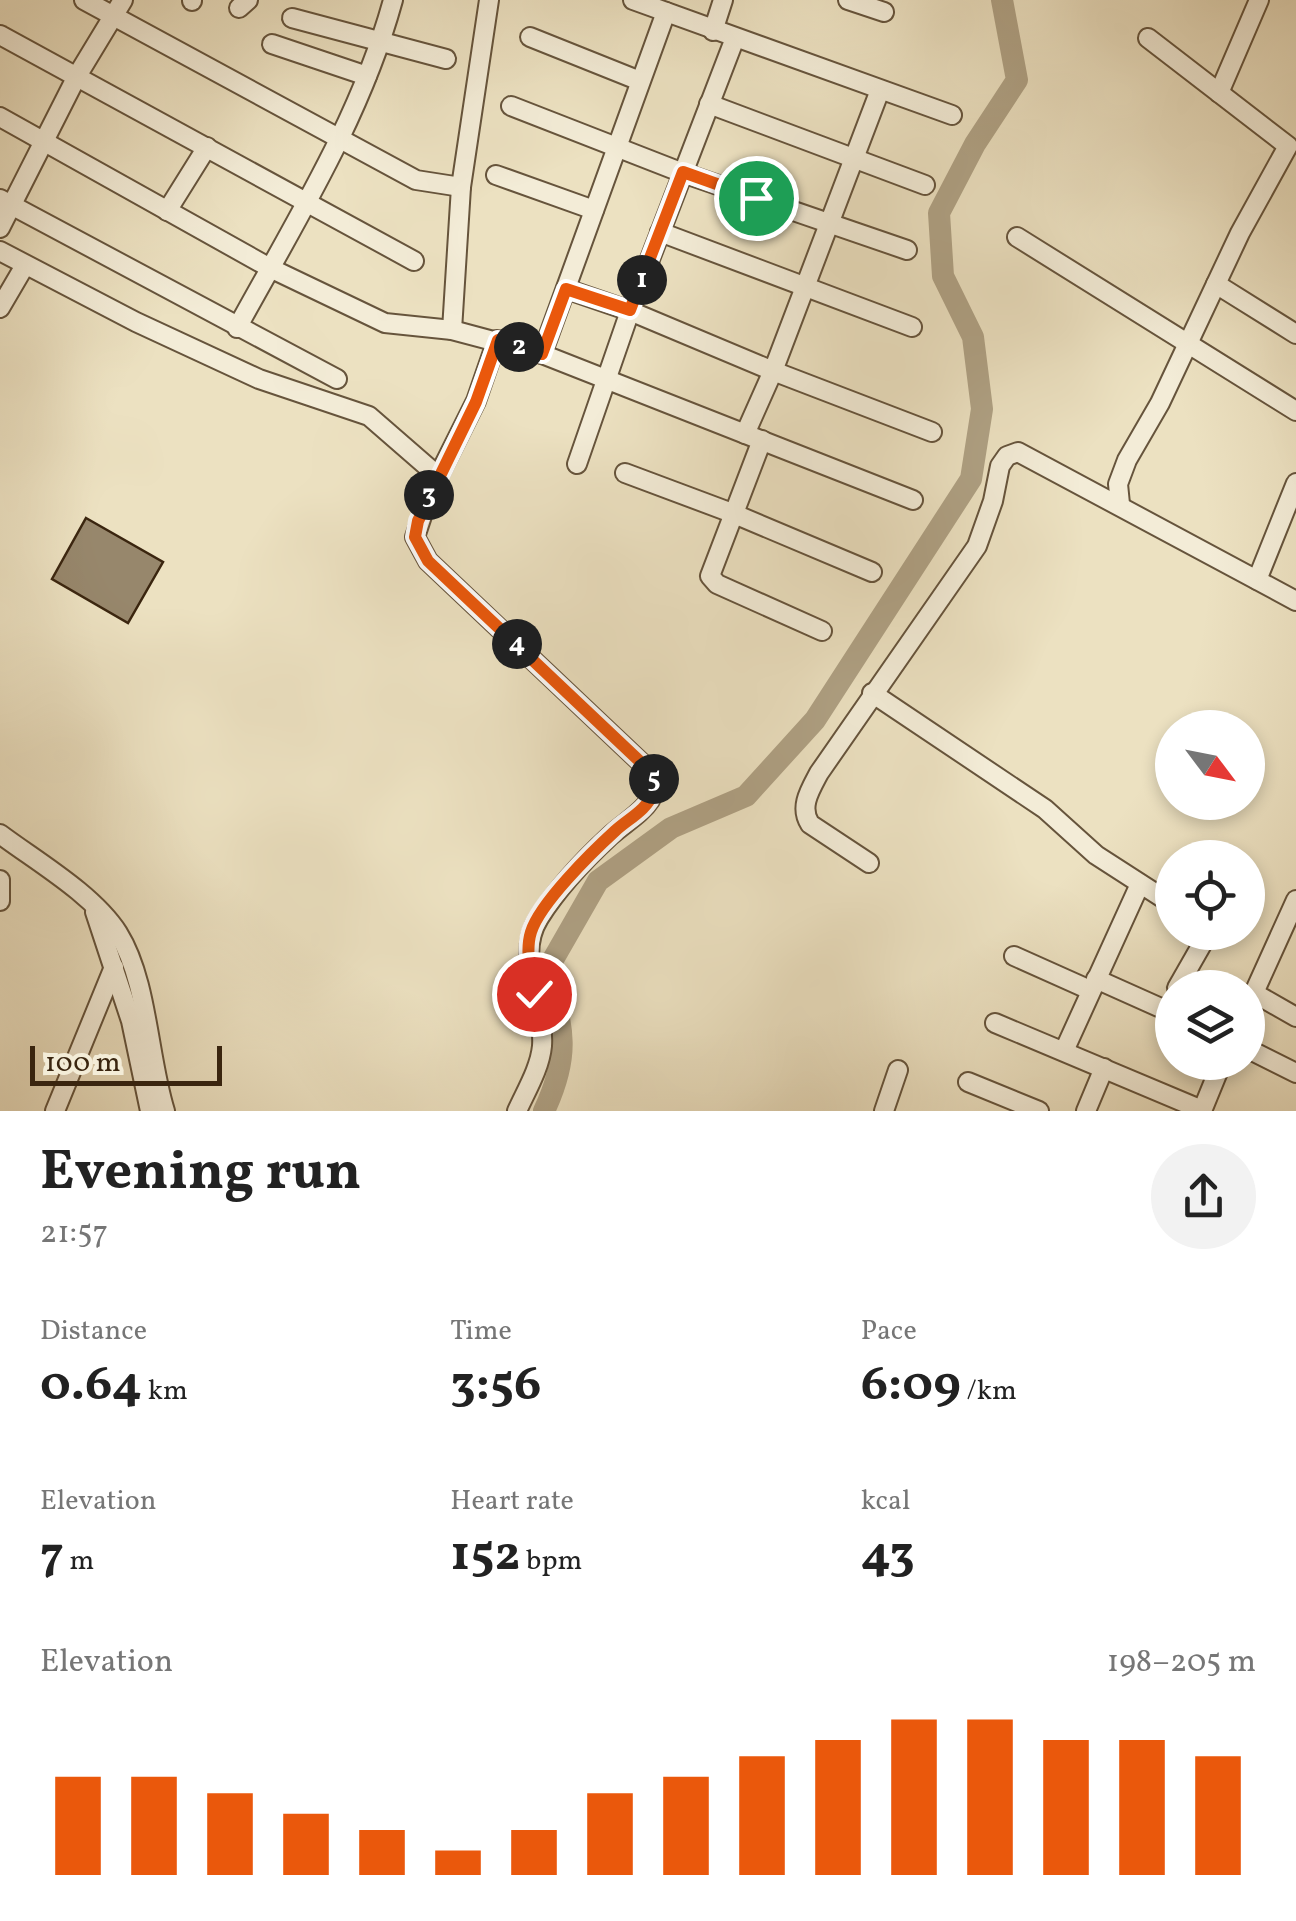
<!DOCTYPE html>
<meta charset="utf-8">
<style>
:root{--surface:#fff;--page:#f2f2f2;--text:#222;--muted:#767676;--accent:#ea580c}
body{margin:0;font-family:Vollkorn,serif;background:var(--page);color:var(--text);height:100vh;display:flex;flex-direction:column;font-size:38px;white-space:nowrap}
*{box-sizing:border-box;margin:0}
p{font-size:32px;color:var(--muted)}
.icon{flex:none;width:55px;height:55px;fill:none;stroke:currentColor;stroke-width:2;stroke-linecap:round;stroke-linejoin:round}
.map{position:relative;height:1111px;overflow:hidden}
.drawer{display:flex;flex-direction:column;background:var(--surface);flex:1}
.drawer>*{flex:none}
.needle{width:65px;rotate:122deg}
.controls{position:absolute;left:1155px;top:710px;display:grid;gap:20px}
.controls a{display:grid;place-items:center;width:110px;height:110px;border-radius:50%;background:var(--surface);box-shadow:0 5px 15px #0003;font-size:50px}
.scale{position:absolute;left:30px;bottom:25px;width:192px;box-sizing:border-box;padding-left:10px;border:5px solid #3a250f;border-top:0;font-size:28px;line-height:35px;white-space:nowrap;color:#3a250f;-webkit-text-stroke:8px #f3ecd7;paint-order:stroke}
.pin{position:absolute;display:grid;place-items:center;width:85px;height:85px;color:#fff;margin:-42px;border:5px solid #fff;border-radius:50%;box-shadow:0 2px 10px #0007}
.km{position:absolute;width:50px;height:50px;margin:-25px;border-radius:50%;background:#222;color:#fff;font-size:28px;line-height:50px;text-align:center}
.round{display:grid;place-items:center;flex:none;width:105px;height:105px;border-radius:52px;background:var(--page)}
.overview{display:flex;align-items:center;justify-content:space-between;height:170px;padding:0 40px}
h1{font-size:55px;font-weight:700;line-height:75px}
.stats{display:grid;grid-template-columns:repeat(3,1fr);gap:15px;height:170px;padding:10px 40px}
.stats div{display:grid;align-content:center}
.stats b{font-size:50px;font-weight:700}
.stats small{font-size:28px;font-weight:400}
.stats p{font-size:28px}
.chart{height:280px;padding:20px 40px}
.chart p{display:flex;justify-content:space-between}
.chart svg{width:100%;height:180px;margin-top:10px;stroke:var(--accent);stroke-width:6}
.map>svg:first-child{display:block}
</style>
<div class="map">
<svg width="1296" height="1111" viewBox="0 0 1296 1111">
<rect width="100%" height="100%" fill="#ece1c1"/>
<filter id="stains"><feTurbulence type="fractalNoise" baseFrequency=".002" numOctaves="4"/><feColorMatrix values="0 0 0 0 .2 0 0 0 0 .09 0 0 0 0 .02 0 0 0 .5 -.17"/></filter>
<radialGradient id="worn" r=".72"><stop offset=".6" stop-color="#630" stop-opacity="0"/><stop offset="1" stop-color="#630" stop-opacity=".3"/></radialGradient>
<g fill="none" stroke-linecap="round" stroke-linejoin="round">
<!-- river -->
<path stroke="#afa184" stroke-width="22" d="M544 1111C571 1054 563 1028 547 970L598 881 671 828 746 796 815 720 971 479 982 409 973 337 943 276 939 213 975 144 1017 80 1002 0"/>
</g>
<!-- building -->
<path fill="#97876c" stroke="#3a250f" stroke-width="2.5" d="M86 518 163 562 128 623 52 579Z"/>
<g fill="none" stroke-linecap="round" stroke-linejoin="round">
<!-- minor casing -->
<g stroke="#66543c" stroke-width="22">
<g id="minor">
<path d="M84 0 416 180 461 187"/>
<path d="M633 0 952 115"/>
<path d="M848 0 884 12"/>
<path d="M192 1V0"/>
<path d="M239 8 248 0"/>
<path d="M292 18 446 59"/>
<path d="M713 31 723 0"/>
<path d="M0 35 414 261"/>
<path d="M530 37 640 81"/>
<path d="M272 44 367 76"/>
<path d="M1219 93 1259 0"/>
<path d="M709 104 925 185"/>
<path d="M511 106 683 173 907 250"/>
<path d="M0 117 270 268 385 323 452 330 542 354 913 500"/>
<path d="M496 175 594 210"/>
<path d="M0 199 337 379"/>
<path d="M167 211 207 147"/>
<path d="M0 228 77 76 123 0"/>
<path d="M660 232 912 327"/>
<path d="M1017 237 1296 411"/>
<path d="M0 251 136 322 259 379 369 416 438 476"/>
<path d="M1216 284 1296 334"/>
<path d="M566 289 630 311 773 371 932 432"/>
<path d="M0 308 24 267"/>
<path d="M237 328C295 222 361 117 393 0"/>
<path d="M452 330 461 187 489 0"/>
<path d="M497 340 476 401 429 495 415 537 428 561 650 771C655 782 657 789 650 800 641 814 623 824 610 836 584 860 558 888 539 918 514 958 545 1003 542 1046 540 1068 526 1091 517 1111"/>
<path d="M542 354 666 12"/>
<path d="M745 434 773 371 880 90"/>
<path d="M762 440 710 576 717 584 822 631"/>
<path d="M577 464 630 311 735 38"/>
<path d="M625 473 732 513 872 572"/>
<path d="M1120 504 1118 484 1127 460 1160 403 1240 233 1288 146 1148 38"/>
<path d="M1257 580 1296 483"/>
<path d="M872 693 1045 809 1096 855 1172 904"/>
<path d="M0 834C36 861 93 894 118 933 148 981 148 1057 165 1111"/>
<path d="M869 863 810 824C799 807 810 790 819 773L977 546 993 501 1000 466 1007 456 1018 452 1296 601"/>
<path d="M0 880V901"/>
<path d="M95 912 131 1021 150 1111"/>
<path d="M1014 956 1090 990"/>
<path d="M1096 979 1172 1013"/>
<path d="M1177 988 1209 932"/>
<path d="M1254 993 1296 1017"/>
<path d="M1248 1006 1296 900"/>
<path d="M995 1023 1202 1110"/>
<path d="M1248 1049 1296 1073"/>
<path d="M1064 1051 1140 884"/>
<path d="M968 1082 1039 1111"/>
<path d="M55 1111 114 967"/>
<path d="M884 1111 898 1070"/>
<path d="M1086 1111 1104 1068"/>
<path d="M1202 1111 1222 1062"/>
</g>
</g>
<!-- minor -->
<use href="#minor" stroke="#f3ecd7" stroke-width="18"/>
</g>
<g fill="none" stroke-linecap="round" stroke-linejoin="round">
<!-- route casing -->
<g stroke="#fff" stroke-width="20">
<path id="route" d="M534 994C531 975 525 951 531 932 540 903 592 852 615 831 628 819 647 810 653 793 657 784 654 779 650 771L428 561 415 537 418 521 476 402 498 340 542 354 566 289 630 310 683 172 756 198"/>
</g>
<!-- route -->
<use href="#route" stroke="#ea580c" stroke-width="12"/>
</g>
<rect width="100%" height="100%" filter="url(#stains)"/>
<rect width="100%" height="100%" fill="url(#worn)"/>
</svg>
<div class="controls">
<a><svg class="needle" viewBox="-14 -14 28 28"><path d="M0-13l5 13h-10z" fill="#e53935"/><path d="M0 13l5-13h-10z" fill="#767676"/></svg></a>
<a><svg class="icon" aria-label="locate" viewBox="0 0 24 24"><circle cx="12" cy="12" r="6"/><path d="M12 2v4M12 18v4M2 12h4M18 12h4"/></svg></a>
<a><svg class="icon" aria-label="layers" viewBox="0 0 24 24"><path d="M12 4l9 5-9 5-9-5zM3 14l9 5 9-5"/></svg></a>
</div>
<div class="scale">100 m</div>
<div class="pin" style="left:756px;top:198px;background:#1e9e55"><svg class="icon" aria-label="arrive" viewBox="0 0 24 24"><path d="M6 21V4h12l-3 4 3 4H6"/></svg></div>
<div class="pin" style="left:534px;top:994px;background:#d93025"><svg class="icon" aria-label="check" viewBox="0 0 24 24"><path d="M5 12l5 5 9-10"/></svg></div>
<b class="km" style="left:642px;top:280px">1</b>
<b class="km" style="left:519px;top:347px">2</b>
<b class="km" style="left:429px;top:495px">3</b>
<b class="km" style="left:517px;top:644px">4</b>
<b class="km" style="left:654px;top:779px">5</b>
</div>
<section class="drawer">
<div class="overview"><div><h1>Evening run</h1><p>21:57</p></div><a class="round"><svg class="icon" aria-label="share" viewBox="0 0 24 24"><path d="M12 15V3M7 8l5-5 5 5M5 13v7h14v-7"/></svg></a></div>
<div class="stats">
<div><p>Distance</p><b>0.64<small> km</small></b></div>
<div><p>Time</p><b>3:56</b></div>
<div><p>Pace</p><b>6:09<small> /km</small></b></div>
</div>
<div class="stats">
<div><p>Elevation</p><b>7<small> m</small></b></div>
<div><p>Heart rate</p><b>152<small> bpm</small></b></div>
<div><p>kcal</p><b>43</b></div>
</div>
<div class="chart"><p><span>Elevation</span>198–205 m</p>
<svg viewBox="0 0 160 44" preserveAspectRatio="none"><path d="M5 44V20M15 44V20M25 44V24M35 44V29M45 44V33M55 44V38M65 44V33M75 44V24M85 44V20M95 44V15M105 44V11M115 44V6M125 44V6M135 44V11M145 44V11M155 44V15"/></svg>
</div>
</section>
